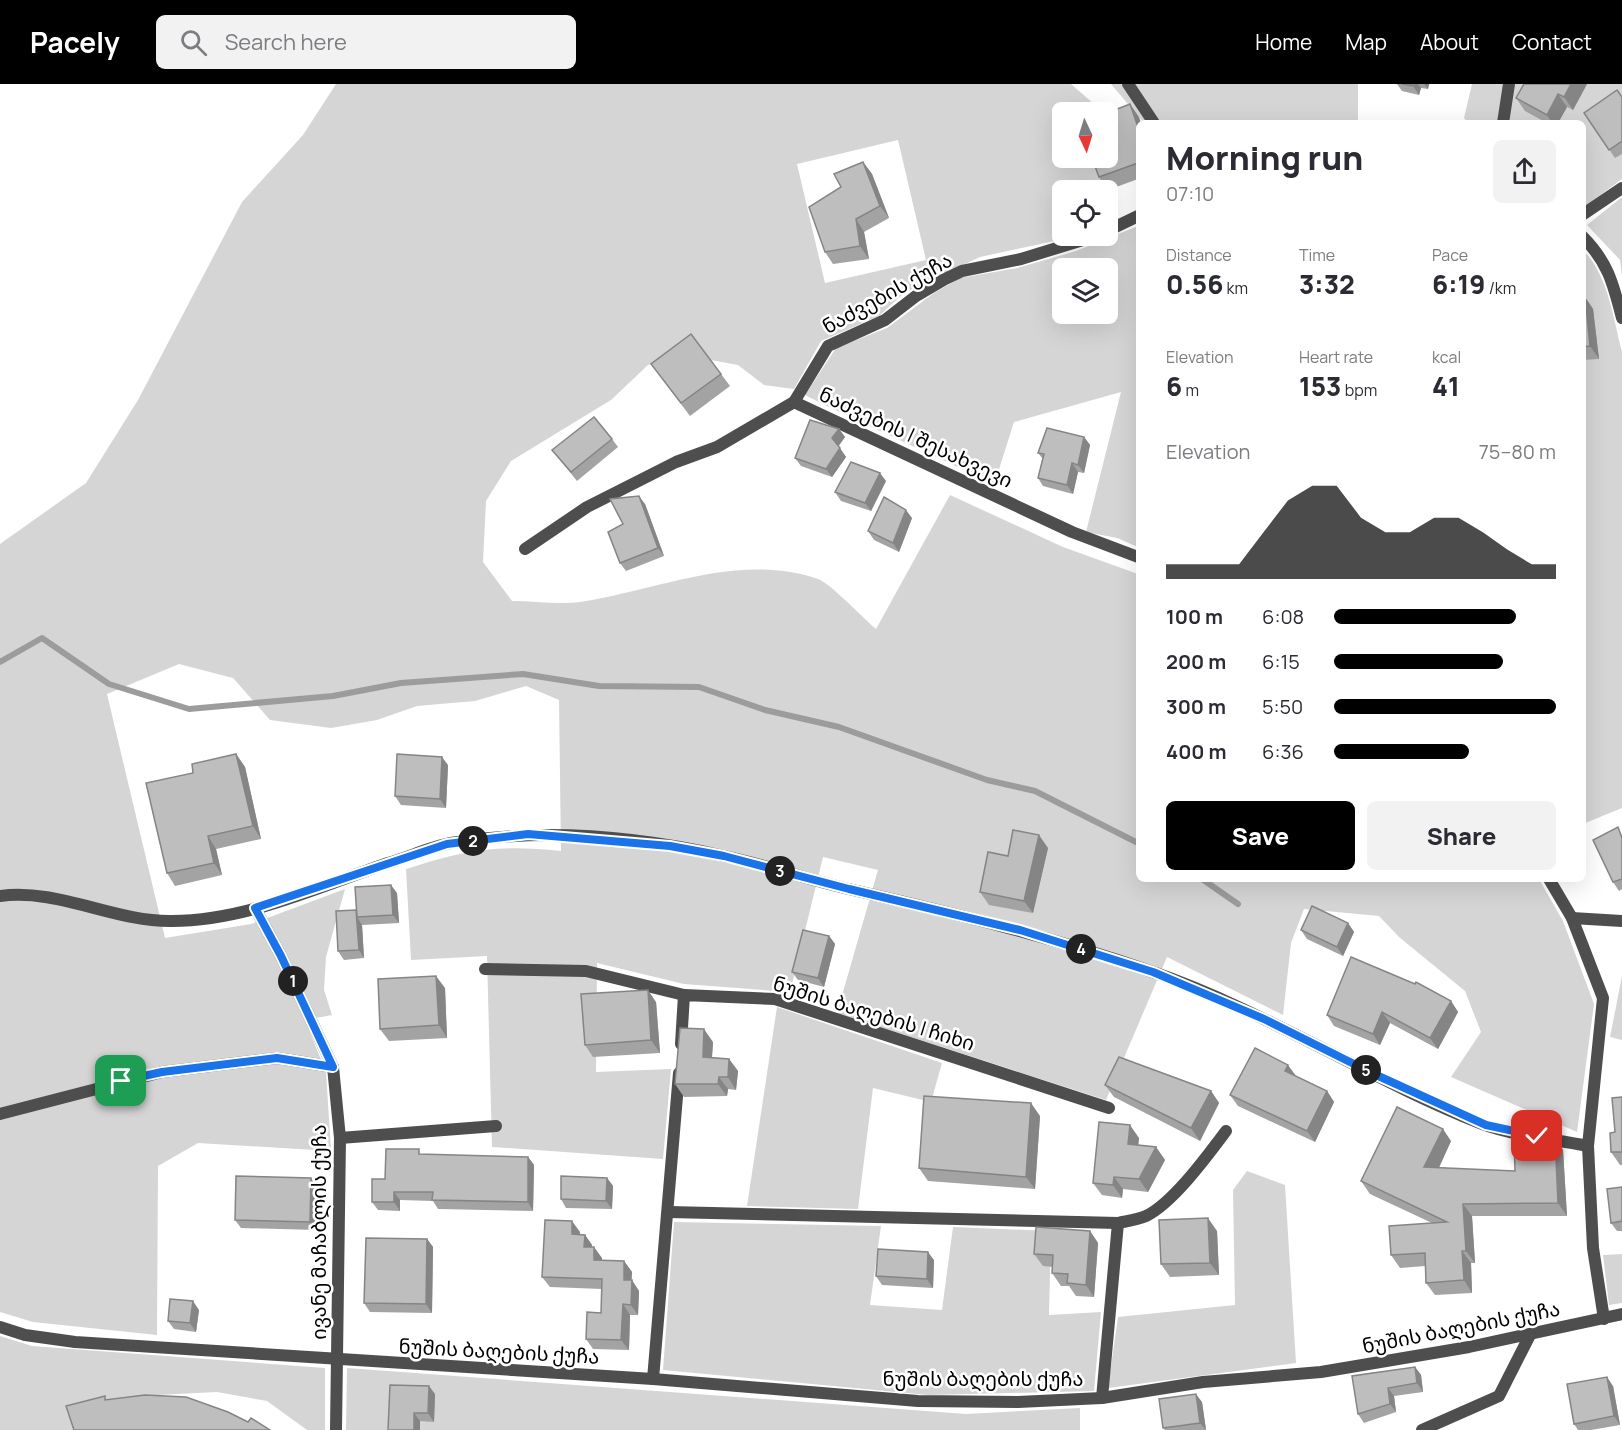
<!DOCTYPE html>
<meta charset="utf-8">
<style>
:root{--surface:#fff;--page:#f2f2f3;--text:#2b2b33;--muted:#7c7c81;--accent:#000}
body{margin:0;font-family:Manrope,"Noto Sans Georgian",sans-serif;background:var(--page);color:var(--text);height:100vh;display:flex;flex-direction:column;font-size:22px;white-space:nowrap}
*{box-sizing:border-box;margin:0}
p{font-size:20px;color:var(--muted)}
.icon{flex:none;width:33px;height:33px;fill:none;stroke:currentColor;stroke-width:2;stroke-linecap:round;stroke-linejoin:round}
.map{position:relative;flex:1;overflow:hidden}
.sheet{position:absolute;left:1136px;top:36px;width:450px;height:762px;display:flex;flex-direction:column;background:var(--surface);border-radius:9px;box-shadow:0 6px 24px #0002}
.sheet>*{flex:none}
.needle{width:39px;rotate:176deg}
.fabs{position:absolute;left:1052px;top:18px;display:grid;gap:12px}
.fabs a{display:grid;place-items:center;width:66px;height:66px;border-radius:9px;background:var(--surface);box-shadow:0 6px 24px #0002;font-size:30px}
.pin{position:absolute;display:grid;place-items:center;width:51px;height:51px;color:#fff;margin:-26px;border-radius:12px;box-shadow:0 3px 9px #0006}
.km{position:absolute;width:30px;height:30px;margin:-15px;border-radius:50%;background:#222;color:#fff;font-size:16px;line-height:30px;text-align:center}
.round{display:grid;place-items:center;flex:none;width:63px;height:63px;border-radius:9px;background:var(--page)}
.head{display:flex;align-items:center;justify-content:space-between;height:102px;padding:0 30px}
h1{font-size:33px;font-weight:800;line-height:45px}
.metrics{display:grid;grid-template-columns:repeat(3,1fr);gap:9px;height:102px;padding:6px 30px}
.metrics div{display:grid;align-content:center}
.metrics b{font-size:26px;font-weight:800}
.metrics small{font-size:16px;font-weight:400}
.metrics p{font-size:16px}
.chart{height:168px;padding:12px 30px}
.chart p{display:flex;justify-content:space-between}
.chart svg{width:100%;height:108px;margin-top:6px;fill:var(--accent);opacity:.7}
.button{display:flex;gap:12px;margin-top:auto;padding:12px 30px}
.button a{flex:1;height:69px;border-radius:9px;background:var(--accent);color:#fff;font-size:24px;font-weight:800;line-height:69px;text-align:center}
.button a+a{background:var(--page);color:var(--text)}
ul{padding:0 30px;list-style:none;font-size:20px}
li{display:grid;grid-template-columns:96px 72px 1fr;align-items:center;height:45px}
li i{height:15px;border-radius:8px;background:var(--accent)}
header{display:flex;align-items:center;gap:36px;box-sizing:border-box;height:84px;padding:0 30px;background:var(--accent);color:#fff}
header strong{font-size:28px}
nav{display:flex;gap:33px;margin-inline-start:auto;font-size:21px}
.search{width:420px;height:54px;background:var(--page);display:flex;align-items:center;gap:15px;box-sizing:border-box;padding:0 21px;border-radius:9px;color:var(--muted);font-size:22px}
.map>svg:first-child{display:block}
</style>
<header>
<strong>Pacely</strong>
<div class="search"><svg class="icon" aria-label="search" viewBox="0 0 24 24"><circle cx="10" cy="10" r="6"/><path d="M15 15l6 6"/></svg>Search here</div>
<nav><a>Home</a><a>Map</a><a>About</a><a>Contact</a></nav>
</header>
<div class="map">
<svg width="1622" height="1346" viewBox="0 0 1622 1346">
<rect width="100%" height="100%" fill="#fff"/>
<!-- green -->
<g fill="#d5d5d5" fill-rule="evenodd">
<path d="M336 0H1071L1103 28H1062V74H1107L1129 53 1110 133 1107 135V106H1062V152H1078L980 173 904 209 879 232 821 257 794 305 764 301 738 281 683 271 648 281 611 316 511 377 486 417 483 478 512 517C534 517 559 521 580 518 659 506 738 468 818 495 830 499 864 535 876 545L950 411 1063 463 1138 490V795H1539L1563 837 1594 920 1577 1048 1451 993 1481 948 1465 907 1399 853 1379 832 1304 825 1291 859 1283 931 1167 873 1106 1016 837 929 878 786 823 773 790 908 684 900 597 879 596 988 671 985 663 1075 492 1063 487 872 411 876 406 785C465 766 499 760 561 767L559 616 526 602 475 617 417 622 377 636 331 644 270 636 233 594 179 580 107 610 165 854 251 840 345 805 326 873 324 906 332 931 305 936 326 988 331 1067 198 1059 158 1082 157 1251 33 1238 0 1228V460L86 399 138 316 242 118 303 51ZM898 56 926 176 825 199 797 80Z"/>
<path d="M1111 0H1358V39H1144Z"/>
<path d="M1472 0H1622V95L1583 124 1582 39H1468L1464 34Z"/>
<path d="M1622 113V192L1620 176 1587 141Z"/>
<path d="M1138 142V463L1117 454 1086 448 1121 308 1014 338 994 401C932 369 867 343 805 311L836 264 887 244 934 209 960 194 1017 184 1076 167ZM1062 184H1107V230H1062Z"/>
<path d="M1582 165C1608 190 1613 233 1622 268V724L1583 740Z"/>
<path d="M1622 892V956L1610 953Z"/>
<path d="M777 923 942 979 931 1018 873 1004 858 1125 747 1122Z"/>
<path d="M1247 1087 1285 1101 1296 1279 1108 1304 1118 1233 1235 1221 1233 1106Z"/>
<path d="M674 1138 881 1142 870 1221 942 1226 953 1143 1051 1147 1049 1231 1101 1228 1094 1307 928 1311 663 1286Z"/>
<path d="M1622 1170V1219L1609 1221 1603 1171Z"/>
<path d="M0 1252 32 1262 325 1284V1346H307L267 1317 217 1308 158 1311 105 1326 77 1346H0Z"/>
<path d="M347 1284 966 1330 1080 1324V1346H346Z"/>
</g>
<g fill="none" stroke-linecap="round" stroke-linejoin="round">
<!-- stream -->
<g stroke="#9c9c9c" stroke-width="6">
<path d="M0 578 42 554 109 600 189 625 333 612 401 599 523 590 599 602 699 603 765 626 839 643 987 696 1035 707 1138 759"/>
<path d="M1202 795 1238 820"/>
</g>
<!-- lane -->
<g stroke="#4e4e4e" stroke-width="12">
<path d="M1503 39 1509 0"/>
<path d="M340 1054 496 1042"/>
</g>
<!-- street -->
<g stroke="#4e4e4e" stroke-width="12">
<path d="M1128 0 1154 39"/>
<path d="M1582 131 1622 104"/>
<path d="M1107 147 1138 132"/>
<path d="M1582 152C1608 178 1613 199 1622 234"/>
<path d="M794 318 828 262 885 236 916 212 945 195 962 187 1021 175 1096 152"/>
<path d="M525 465 587 423 676 378 717 363 794 318 1072 448 1138 473"/>
<path d="M1549 795 1572 834 1603 914 1588 1062 1593 1164 1604 1235"/>
<path d="M0 812C58 804 114 838 172 837 245 837 319 803 388 779 409 773 430 763 451 759 540 744 636 752 724 772 767 781 809 796 853 806 953 829 1052 853 1150 887 1265 926 1368 995 1482 1040 1514 1052 1554 1055 1588 1062"/>
<path d="M255 824 281 872 333 983 340 1054 336 1346"/>
<path d="M1572 834 1622 837"/>
<path d="M485 885 586 887 684 911"/>
<path d="M681 960 684 911 775 915 1109 1024"/>
<path d="M0 1030 162 988 277 974 333 983"/>
<path d="M669 1128 1118 1139C1127 1137 1137 1136 1146 1132 1173 1119 1208 1071 1226 1047"/>
<path d="M0 1243 25 1251 75 1258 653 1295 918 1317 1018 1318 1102 1314 1203 1298 1321 1288 1469 1263 1622 1230"/>
<path d="M653 1295 679 989"/>
<path d="M1102 1314 1118 1139"/>
<path d="M1422 1346 1499 1312 1530 1251"/>
</g>
</g>
<!-- wall -->
<g fill="#a3a3a3">
<path d="M1397 0H1429L1428 5 1421 4 1419 11 1402 7Z"/>
<path d="M1524 0H1587L1573 26 1567 23 1558 39H1547L1525 27 1516 14Z"/>
<path d="M1622 13V70L1615 74 1584 29Z"/>
<path d="M1139 33 1138 95 1108 106 1099 93Z"/>
<path d="M863 78 872 90 889 134 864 148 869 175 833 180 825 168 841 103Z"/>
<path d="M1582 213H1585L1593 225 1599 275 1582 276Z"/>
<path d="M651 280 721 290 730 302 690 332Z"/>
<path d="M839 345 845 353 838 362 846 373 832 393 801 382 795 374Z"/>
<path d="M1084 353 1090 361 1084 389 1078 388 1073 410 1043 402 1038 394 1043 375 1038 369Z"/>
<path d="M612 355 618 363 577 397 552 366Z"/>
<path d="M886 397 871 427 841 417 835 408Z"/>
<path d="M645 420 664 472 626 487 620 479 623 440Z"/>
<path d="M912 434 899 468 874 456 868 447Z"/>
<path d="M236 670 245 683 261 755 216 765 222 791 175 802 167 789 193 689Z"/>
<path d="M448 681 446 724 401 721 395 712Z"/>
<path d="M1622 749V805L1619 807 1613 798Z"/>
<path d="M1048 764 1033 829 989 821 980 808 1008 772Z"/>
<path d="M397 809 399 839 362 841 364 874 344 876 338 867 356 826Z"/>
<path d="M1348 839 1354 848 1343 872 1307 855 1301 846Z"/>
<path d="M829 852 835 860 824 903 798 896 792 888Z"/>
<path d="M445 904 447 954 389 957 380 945Z"/>
<path d="M1451 917 1458 928 1438 965 1390 939 1380 961 1334 942 1327 931Z"/>
<path d="M656 918 660 969 593 973 585 961Z"/>
<path d="M713 958 712 974 729 975 738 987 736 1006 728 1005 727 1012 684 1013 675 1000Z"/>
<path d="M1295 992 1327 1007 1334 1018 1315 1058 1238 1022 1230 1011 1296 992Z"/>
<path d="M1105 1001 1211 1007 1219 1019 1200 1057 1114 1013Z"/>
<path d="M1622 1013V1081H1620L1611 1068Z"/>
<path d="M1040 1032 1035 1105 928 1097 919 1084Z"/>
<path d="M1139 1054 1138 1061 1156 1063 1165 1076 1148 1108 1123 1105 1122 1114 1102 1111 1093 1099Z"/>
<path d="M1451 1057 1439 1084 1515 1087 1563 1066 1567 1132H1472L1475 1179H1471L1472 1209 1435 1211 1426 1199 1425 1182 1400 1184 1391 1171 1432 1139 1370 1110 1361 1097Z"/>
<path d="M423 1071 528 1073 534 1081 533 1127 438 1125 433 1117 400 1116V1127L378 1126 372 1118 385 1095Z"/>
<path d="M607 1094 613 1102 612 1125 566 1124 561 1115Z"/>
<path d="M317 1102 316 1146 241 1144 235 1136Z"/>
<path d="M1622 1103V1147H1617L1611 1139Z"/>
<path d="M1090 1147 1098 1159 1094 1213 1076 1212 1069 1202H1061L1052 1189 1053 1183 1043 1182 1034 1170Z"/>
<path d="M1217 1147 1219 1191 1170 1193 1161 1180Z"/>
<path d="M580 1148V1151H585L592 1161V1163L602 1174V1176L624 1177 632 1188 631 1196 639 1207 638 1231H630L629 1266 593 1265 586 1255 601 1229 602 1205 550 1203 542 1193Z"/>
<path d="M427 1155 433 1163 432 1229 370 1228 364 1219Z"/>
<path d="M934 1176 933 1204 882 1201 876 1192Z"/>
<path d="M199 1226 196 1248 174 1245 168 1237Z"/>
<path d="M1415 1283 1421 1291 1423 1308 1394 1312 1396 1328 1364 1339 1358 1330 1352 1292Z"/>
<path d="M1613 1302 1620 1341 1591 1346H1578L1574 1340Z"/>
<path d="M435 1310 434 1338 420 1337V1346H388Z"/>
<path d="M1202 1318 1206 1346H1165L1163 1344Z"/>
</g>
<!-- shaded-wall -->
<g fill="#858585">
<path d="M1414 0H1418L1421 4 1419 11 1413 2Z"/>
<path d="M1424 0H1429L1428 5Z"/>
<path d="M1571 0H1587L1573 26 1564 13Z"/>
<path d="M1558 10 1567 23 1558 39H1552L1547 31Z"/>
<path d="M1130 20 1139 33 1141 39H1138V43Z"/>
<path d="M863 78 872 90 889 134 880 122Z"/>
<path d="M856 135 864 148 869 175 860 162Z"/>
<path d="M1585 213 1593 225 1599 275 1590 262Z"/>
<path d="M839 345 845 353 838 363 832 354Z"/>
<path d="M1084 353 1090 361 1084 389 1078 381Z"/>
<path d="M840 364 846 373 832 393 826 385Z"/>
<path d="M1072 379 1078 388 1073 410 1067 401Z"/>
<path d="M880 389 886 397 871 427 865 419Z"/>
<path d="M639 412 645 420 664 472 658 464Z"/>
<path d="M906 426 912 434 899 468 893 459Z"/>
<path d="M236 670 245 683 261 755 253 742Z"/>
<path d="M442 673 448 681 446 724 440 715Z"/>
<path d="M1039 751 1048 764 1033 829 1024 817Z"/>
<path d="M208 752 216 765 222 791 214 779Z"/>
<path d="M391 801 397 809 399 839 393 831Z"/>
<path d="M357 833 362 841 364 874 359 866Z"/>
<path d="M1348 839 1354 848 1343 872 1337 863Z"/>
<path d="M829 852 835 860 824 903 818 894Z"/>
<path d="M436 892 445 904 447 954 439 941Z"/>
<path d="M648 906 656 918 660 969 651 956Z"/>
<path d="M1451 917 1458 928 1438 965 1430 954Z"/>
<path d="M1382 928 1390 939 1380 961 1373 950Z"/>
<path d="M704 945 713 958 711 986 703 973Z"/>
<path d="M729 975 738 987 736 1006 728 993Z"/>
<path d="M1288 981 1296 992 1292 998 1285 987Z"/>
<path d="M719 993 728 1005 727 1012 718 1000Z"/>
<path d="M1211 1007 1219 1019 1200 1057 1191 1044Z"/>
<path d="M1327 1007 1334 1018 1315 1058 1307 1047Z"/>
<path d="M1031 1019 1040 1032 1035 1105 1026 1093Z"/>
<path d="M1130 1041 1139 1054 1137 1073 1128 1060Z"/>
<path d="M1443 1045 1451 1057 1433 1096 1424 1083Z"/>
<path d="M1555 1053 1563 1066 1567 1132 1558 1119Z"/>
<path d="M1156 1063 1165 1076 1148 1108 1139 1095Z"/>
<path d="M528 1073 534 1081 533 1127 528 1118Z"/>
<path d="M1114 1093 1123 1105 1122 1114 1113 1101Z"/>
<path d="M311 1094 317 1102 316 1146 310 1138Z"/>
<path d="M607 1094 613 1102 612 1125 606 1117Z"/>
<path d="M394 1108 400 1116V1127L394 1118Z"/>
<path d="M1463 1120 1472 1132 1475 1179 1466 1167Z"/>
<path d="M1208 1134 1217 1147 1219 1191 1210 1179Z"/>
<path d="M572 1137 580 1148 579 1161 572 1150Z"/>
<path d="M1090 1147 1098 1159 1094 1213 1086 1201Z"/>
<path d="M585 1151 592 1161V1173L584 1163Z"/>
<path d="M427 1155 433 1163 432 1229 426 1220Z"/>
<path d="M594 1163 602 1174 601 1187 594 1176Z"/>
<path d="M1462 1167 1471 1179 1472 1209 1464 1196Z"/>
<path d="M928 1168 934 1176 933 1204 927 1195Z"/>
<path d="M624 1177 632 1188 631 1206 624 1196Z"/>
<path d="M632 1196 639 1207 638 1231 631 1221Z"/>
<path d="M193 1217 199 1226 196 1248 190 1239Z"/>
<path d="M623 1220 630 1231 629 1266 621 1256Z"/>
<path d="M1415 1283 1421 1291 1423 1308 1417 1299Z"/>
<path d="M1607 1293 1613 1302 1620 1341 1614 1332Z"/>
<path d="M429 1302 435 1310 434 1338 428 1329Z"/>
<path d="M1388 1304 1394 1312 1396 1328 1390 1320Z"/>
<path d="M1196 1310 1202 1318 1206 1346 1200 1339Z"/>
<path d="M414 1329 420 1337V1346H414Z"/>
</g>
<!-- building -->
<g fill="#bebebe" stroke="#858585" stroke-width="1.5">
<path d="M1402 0H1414L1413 2Z"/>
<path d="M1524 0H1571L1564 13 1558 10 1547 31 1516 14Z"/>
<path d="M1617 6 1622 13V57L1609 66 1584 29Z"/>
<path d="M1130 20 1138 43V79L1099 93 1092 74H1107V29Z"/>
<path d="M863 78 880 122 856 135 860 162 825 168 809 123 841 103 834 90Z"/>
<path d="M1582 213H1585L1590 262 1582 263Z"/>
<path d="M691 250 721 290 681 319 651 280Z"/>
<path d="M594 333 612 355 571 388 552 366Z"/>
<path d="M810 336 839 345 832 354 840 364 826 385 795 374Z"/>
<path d="M1047 344 1084 353 1078 381 1072 379 1067 401 1038 394 1044 370 1038 369Z"/>
<path d="M851 378 880 389 865 419 835 408Z"/>
<path d="M639 412 658 464 620 479 608 448 623 440 610 415Z"/>
<path d="M884 413 906 426 893 459 868 447Z"/>
<path d="M236 670 253 742 208 752 214 779 167 789 146 699 193 689 192 680Z"/>
<path d="M397 670 442 673 440 715 395 712Z"/>
<path d="M1618 743 1622 754V795L1613 798 1593 756Z"/>
<path d="M1013 746 1039 751 1024 817 980 808 988 768 1008 772Z"/>
<path d="M391 801 393 831 357 833 355 803Z"/>
<path d="M1312 822 1348 839 1337 863 1301 846Z"/>
<path d="M356 826 359 866 338 867 336 827Z"/>
<path d="M803 846 829 852 818 894 792 888Z"/>
<path d="M1351 873 1415 900 1416 898 1451 917 1430 954 1382 928 1373 950 1327 931Z"/>
<path d="M436 892 439 941 380 945 378 895Z"/>
<path d="M648 906 651 956 585 961 581 910Z"/>
<path d="M680 944 704 945 703 973 729 975 728 993H719L718 1000H675Z"/>
<path d="M1255 964 1288 981 1285 987 1327 1007 1307 1047 1230 1011Z"/>
<path d="M1119 973 1211 1007 1191 1044 1105 1001Z"/>
<path d="M924 1012 1031 1019 1026 1093 919 1084Z"/>
<path d="M1622 1013V1068H1611L1610 1049 1615 1048 1612 1014Z"/>
<path d="M1397 1023 1443 1045 1424 1083 1515 1087 1514 1052 1555 1053 1558 1119 1463 1120 1466 1167H1462L1464 1196 1426 1199 1425 1169 1391 1171 1389 1142 1447 1138 1361 1097Z"/>
<path d="M1099 1038 1130 1041 1128 1060 1156 1063 1139 1095 1114 1093 1113 1101 1093 1099Z"/>
<path d="M386 1065H419V1070L528 1073V1118L432 1116 433 1108H394V1118H372V1095H385Z"/>
<path d="M236 1092 311 1094 310 1138 235 1136Z"/>
<path d="M561 1092 607 1094 606 1117 561 1115Z"/>
<path d="M1622 1103V1137L1611 1139 1607 1105Z"/>
<path d="M1208 1134 1210 1179 1161 1180 1159 1136Z"/>
<path d="M545 1136 572 1137V1150L585 1151 584 1163H594V1176L624 1177V1196H632L631 1221 623 1220 621 1256 586 1255 587 1228 601 1229 602 1195 542 1193Z"/>
<path d="M1036 1143 1090 1147 1086 1201 1067 1199 1068 1190 1052 1189 1053 1171 1034 1170Z"/>
<path d="M366 1154 427 1155 426 1220 364 1219Z"/>
<path d="M878 1165 928 1168 927 1195 876 1192Z"/>
<path d="M170 1215 193 1217 190 1239 168 1237Z"/>
<path d="M1415 1283 1417 1299 1388 1304 1390 1320 1358 1330 1352 1292Z"/>
<path d="M1607 1293 1614 1332 1574 1340 1567 1300Z"/>
<path d="M390 1301 429 1302 428 1329H414V1346H388Z"/>
<path d="M1196 1310 1200 1339 1163 1344 1159 1315Z"/>
<path d="M145 1311 186 1313 228 1328 248 1338 251 1334 270 1346H74L66 1322 105 1312V1316Z"/>
</g>
<g fill="none" stroke-linecap="round" stroke-linejoin="round">
<!-- route casing -->
<g stroke="#fff" stroke-width="12">
<path id="route" d="M121 997 162 988 277 974 333 983 281 872 255 824 447 760 528 750 670 762 724 772 849 805 1020 846 1153 888 1264 935 1374 990 1486 1041 1537 1052"/>
</g>
<!-- route -->
<use href="#route" stroke="#1a73e8" stroke-width="8"/>
</g>
<g text-anchor="middle" dominant-baseline="central" stroke-width="5" stroke-linejoin="round" paint-order="stroke">
<!-- street labels -->
<g font-size="20" fill="#000" stroke="#fff">
<text transform="translate(887 209) rotate(-29)">ნაძვების ქუჩა</text>
<text transform="translate(916 353) rotate(25)">ნაძვების I შესახვევი</text>
<text transform="translate(874 929) rotate(17)">ნუშის ბაღების I ჩიხი</text>
<text transform="translate(318 1148) rotate(-90)">ივანე მაჩაბლის ქუჩა</text>
<text transform="translate(1461 1243) rotate(-11)">ნუშის ბაღების ქუჩა</text>
<text transform="translate(499 1267) rotate(3)">ნუშის ბაღების ქუჩა</text>
<text x="983" y="1294">ნუშის ბაღების ქუჩა</text>
</g>
</g>
</svg>
<div class="fabs">
<a><svg class="needle" viewBox="-14 -14 28 28"><path d="M0-13l5 13h-10z" fill="#e53935"/><path d="M0 13l5-13h-10z" fill="#7c7c81"/></svg></a>
<a><svg class="icon" aria-label="locate" viewBox="0 0 24 24"><circle cx="12" cy="12" r="6"/><path d="M12 2v4M12 18v4M2 12h4M18 12h4"/></svg></a>
<a><svg class="icon" aria-label="layers" viewBox="0 0 24 24"><path d="M12 4l9 5-9 5-9-5zM3 14l9 5 9-5"/></svg></a>
</div>
<div class="pin" style="left:121px;top:997px;background:#1e9e55"><svg class="icon" aria-label="arrive" viewBox="0 0 24 24"><path d="M6 21V4h12l-3 4 3 4H6"/></svg></div>
<div class="pin" style="left:1537px;top:1052px;background:#d93025"><svg class="icon" aria-label="check" viewBox="0 0 24 24"><path d="M5 12l5 5 9-10"/></svg></div>
<b class="km" style="left:293px;top:897px">1</b>
<b class="km" style="left:473px;top:757px">2</b>
<b class="km" style="left:780px;top:787px">3</b>
<b class="km" style="left:1081px;top:865px">4</b>
<b class="km" style="left:1366px;top:986px">5</b>
<section class="sheet">
<div class="head"><div><h1>Morning run</h1><p>07:10</p></div><a class="round"><svg class="icon" aria-label="share" viewBox="0 0 24 24"><path d="M12 15V3M7 8l5-5 5 5M5 13v7h14v-7"/></svg></a></div>
<div class="metrics">
<div><p>Distance</p><b>0.56<small> km</small></b></div>
<div><p>Time</p><b>3:32</b></div>
<div><p>Pace</p><b>6:19<small> /km</small></b></div>
</div>
<div class="metrics">
<div><p>Elevation</p><b>6<small> m</small></b></div>
<div><p>Heart rate</p><b>153<small> bpm</small></b></div>
<div><p>kcal</p><b>41</b></div>
</div>
<div class="chart"><p><span>Elevation</span>75–80 m</p>
<svg viewBox="0 0 160 44" preserveAspectRatio="none"><path d="M0 44V38L10 38L20 38L30 38L40 25L50 12L60 6L70 6L80 19L90 25L100 25L110 19L120 19L130 25L140 32L150 38L160 38V44z"/></svg>
</div>
<ul>
<li><b>100 m</b>6:08<i style="width:82%"></i></li>
<li><b>200 m</b>6:15<i style="width:76%"></i></li>
<li><b>300 m</b>5:50<i style="width:100%"></i></li>
<li><b>400 m</b>6:36<i style="width:61%"></i></li>
</ul>
<div class="button"><a>Save</a><a>Share</a></div>
</section>
</div>
